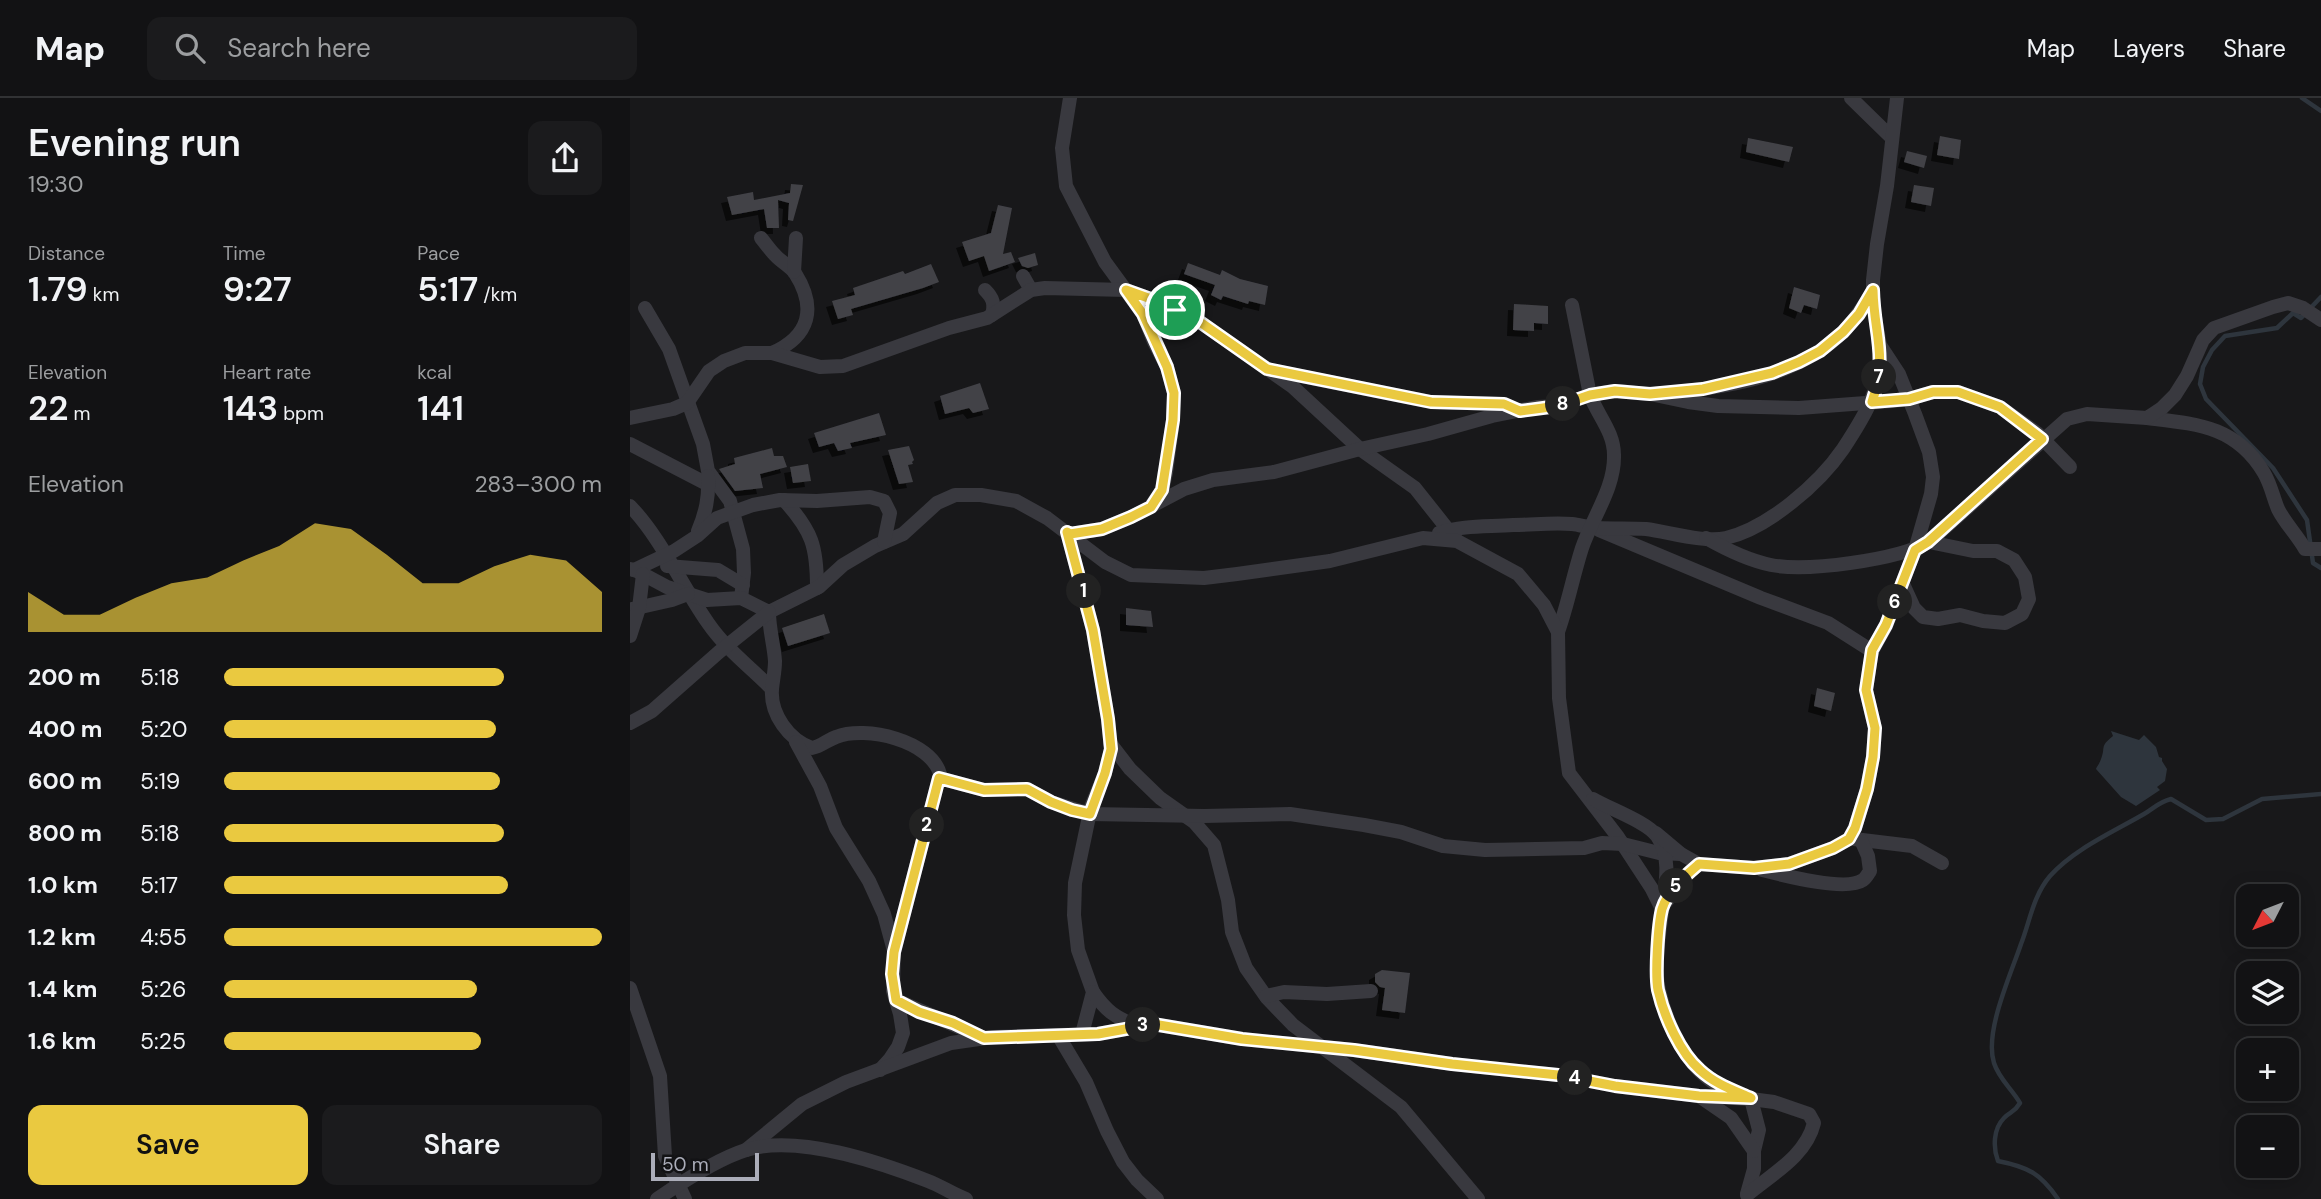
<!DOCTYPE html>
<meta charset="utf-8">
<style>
:root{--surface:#121214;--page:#1b1b1d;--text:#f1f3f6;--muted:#9c9ea0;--line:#313234;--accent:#eac940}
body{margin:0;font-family:"DM Sans",sans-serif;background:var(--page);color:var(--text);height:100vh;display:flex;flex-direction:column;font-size:26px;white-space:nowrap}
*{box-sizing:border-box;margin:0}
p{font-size:23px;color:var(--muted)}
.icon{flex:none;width:38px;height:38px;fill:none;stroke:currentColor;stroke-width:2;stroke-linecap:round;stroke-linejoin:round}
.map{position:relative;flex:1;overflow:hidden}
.drawer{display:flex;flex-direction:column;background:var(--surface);width:630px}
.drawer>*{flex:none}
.needle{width:46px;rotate:228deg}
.controls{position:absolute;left:1606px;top:786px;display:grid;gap:14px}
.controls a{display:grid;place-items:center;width:63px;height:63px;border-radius:14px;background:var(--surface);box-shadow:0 4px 18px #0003,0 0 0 2px var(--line);font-size:35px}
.scale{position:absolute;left:21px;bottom:18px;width:108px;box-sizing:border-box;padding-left:7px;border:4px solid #abadb9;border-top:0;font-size:19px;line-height:24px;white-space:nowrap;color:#abadb9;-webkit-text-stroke:5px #131315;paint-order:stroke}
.pin{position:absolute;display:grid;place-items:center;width:60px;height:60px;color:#fff;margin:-30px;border:4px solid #fff;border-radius:50%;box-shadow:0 2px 7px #0007}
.km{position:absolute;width:35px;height:35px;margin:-18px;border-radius:50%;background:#222;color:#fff;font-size:19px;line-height:35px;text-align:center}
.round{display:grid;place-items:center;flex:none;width:74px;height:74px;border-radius:14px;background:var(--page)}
.overview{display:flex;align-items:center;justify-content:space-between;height:119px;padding:0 28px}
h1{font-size:38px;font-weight:600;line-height:52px}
.metrics{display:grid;grid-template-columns:repeat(3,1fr);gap:10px;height:119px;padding:7px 28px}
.metrics div{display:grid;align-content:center}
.metrics b{font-size:35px;font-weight:600}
.metrics small{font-size:19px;font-weight:400}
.metrics p{font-size:19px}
.chart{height:196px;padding:14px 28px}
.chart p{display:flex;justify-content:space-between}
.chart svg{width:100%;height:126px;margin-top:7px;fill:var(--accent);opacity:.7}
.action{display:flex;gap:14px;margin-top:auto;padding:14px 28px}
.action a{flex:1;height:80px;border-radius:14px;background:var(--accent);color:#111;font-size:28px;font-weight:600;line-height:80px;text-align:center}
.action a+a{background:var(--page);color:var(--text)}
ul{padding:0 28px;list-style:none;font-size:23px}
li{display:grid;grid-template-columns:112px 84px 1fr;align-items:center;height:52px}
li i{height:18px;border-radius:9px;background:var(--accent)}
header{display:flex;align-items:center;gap:42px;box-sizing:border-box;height:98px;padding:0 35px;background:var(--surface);border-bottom:2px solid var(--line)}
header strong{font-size:33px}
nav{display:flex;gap:38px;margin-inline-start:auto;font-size:24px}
.search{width:490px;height:63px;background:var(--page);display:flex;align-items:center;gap:18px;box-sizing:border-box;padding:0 24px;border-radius:14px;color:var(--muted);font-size:26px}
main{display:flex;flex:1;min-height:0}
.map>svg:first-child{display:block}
</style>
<header>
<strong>Map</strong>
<div class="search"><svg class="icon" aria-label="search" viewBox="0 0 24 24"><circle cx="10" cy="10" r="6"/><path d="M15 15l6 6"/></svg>Search here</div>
<nav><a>Map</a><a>Layers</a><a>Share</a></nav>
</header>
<main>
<section class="drawer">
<div class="overview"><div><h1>Evening run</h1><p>19:30</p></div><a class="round"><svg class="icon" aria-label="share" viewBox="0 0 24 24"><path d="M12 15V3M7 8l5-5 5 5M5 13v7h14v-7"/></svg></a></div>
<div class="metrics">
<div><p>Distance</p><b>1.79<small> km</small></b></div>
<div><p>Time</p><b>9:27</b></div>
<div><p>Pace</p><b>5:17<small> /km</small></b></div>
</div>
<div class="metrics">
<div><p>Elevation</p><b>22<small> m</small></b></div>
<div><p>Heart rate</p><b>143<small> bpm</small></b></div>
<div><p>kcal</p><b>141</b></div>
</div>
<div class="chart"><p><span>Elevation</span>283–300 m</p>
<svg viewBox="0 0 160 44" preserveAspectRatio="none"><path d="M0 44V30L10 38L20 38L30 32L40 27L50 25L60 19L70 14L80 6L90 8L100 17L110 27L120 27L130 21L140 17L150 19L160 30V44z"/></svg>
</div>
<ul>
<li><b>200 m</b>5:18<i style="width:74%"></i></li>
<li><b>400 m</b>5:20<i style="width:72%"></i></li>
<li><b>600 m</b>5:19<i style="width:73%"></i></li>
<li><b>800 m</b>5:18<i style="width:74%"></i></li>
<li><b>1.0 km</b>5:17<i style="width:75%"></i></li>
<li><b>1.2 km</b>4:55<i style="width:100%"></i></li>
<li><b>1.4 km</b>5:26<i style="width:67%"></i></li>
<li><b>1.6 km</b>5:25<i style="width:68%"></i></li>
</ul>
<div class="action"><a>Save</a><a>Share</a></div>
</section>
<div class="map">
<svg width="1691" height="1101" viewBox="0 0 1691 1101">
<defs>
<filter id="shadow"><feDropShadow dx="-6" dy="6" stdDeviation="0" flood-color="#0009"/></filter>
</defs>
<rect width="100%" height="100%" fill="#18181a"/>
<!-- water -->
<path fill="#2e353d" d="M1481 633 1509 642 1514 637 1526 649 1529 659 1532 660V663L1537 671 1535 683 1527 689 1530 692 1506 708 1491 699 1466 671C1467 668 1470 665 1471 661 1476 649 1469 649 1483 638Z"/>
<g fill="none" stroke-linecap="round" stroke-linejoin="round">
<!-- stream -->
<g stroke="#2e353d" stroke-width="4.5">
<path d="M1672 0 1691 13"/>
<path d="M1691 199 1671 220 1663 215 1647 230 1595 238 1582 252 1573 269 1570 286 1576 301 1643 370 1677 422 1683 465 1691 470"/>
<path d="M1428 1101C1410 1075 1398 1069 1368 1063 1363 1050 1363 1031 1374 1020 1381 1013 1384 1015 1390 1005 1382 991 1369 981 1364 965 1354 934 1381 876 1391 846 1400 823 1403 798 1420 778 1444 751 1483 734 1514 716 1524 710 1529 704 1541 701L1576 722 1593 721 1632 701 1691 696"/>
</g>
</g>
<!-- building -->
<g fill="#424247" filter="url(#shadow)">
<path d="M1310 38 1331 42 1329 61 1307 57Z"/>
<path d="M1118 40 1163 49 1159 64 1116 54Z"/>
<path d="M1277 53 1297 58 1294 70 1274 64Z"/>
<path d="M161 86 173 87 163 123 158 122 159 105 148 102 149 130H137L134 111 102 117 97 99 123 94 124 102 160 95Z"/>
<path d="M1284 87 1304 90 1301 108 1281 104Z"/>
<path d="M368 107 382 110 373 156 381 154 385 164 359 173 354 158 339 163 332 144 361 135Z"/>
<path d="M405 155 408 167 398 170 392 168 388 160Z"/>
<path d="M558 165 590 177 592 172 610 181 638 188 635 207 619 203 618 206 593 198 591 202 581 197 585 187 554 176Z"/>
<path d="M301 166 309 184 293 190 221 211 223 217 208 221 202 203 225 197 223 190 273 173 275 176Z"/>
<path d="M1164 189 1190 197 1187 211 1174 207 1171 215 1159 210Z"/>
<path d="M884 206 918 208V226L904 225V233L883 232Z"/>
<path d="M350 285 359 311 343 315 339 310 315 316 310 298Z"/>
<path d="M249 315 256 337 220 345 222 350 208 353 204 345 189 349 184 335Z"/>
<path d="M279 348 284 362 282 364 283 366 278 367 283 384 269 386 258 352Z"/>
<path d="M142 350 144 358H153L157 369 130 376 133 390 105 393 89 371 105 366 104 360Z"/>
<path d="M178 366 181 383 163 385 160 369Z"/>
<path d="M496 510 521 513 523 529 496 527Z"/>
<path d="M194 516 200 535 158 548 152 530Z"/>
<path d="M1187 590 1205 595 1201 613 1184 608Z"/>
<path d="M752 872 780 875 775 915 752 912 755 890 750 889 745 884V876Z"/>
</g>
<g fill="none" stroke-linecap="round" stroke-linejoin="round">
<!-- minor -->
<g stroke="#39393f" stroke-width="14">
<path d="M440 0 432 50 436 88 475 164 513 216 524 244 537 269 544 295 543 322 536 375 532 392 521 408"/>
<path d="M1221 0 1262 40"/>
<path d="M131 140C136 146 140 152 145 157 151 164 160 168 165 175 187 210 180 238 142 255"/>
<path d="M164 174 166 140"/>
<path d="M393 178 401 192"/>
<path d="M355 192C363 200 365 206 362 217"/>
<path d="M942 207 960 297C969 296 978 293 987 293 999 293 1012 297 1024 296 1088 291 1168 281 1215 232 1226 220 1234 207 1243 193"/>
<path d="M15 210 39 251 73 346 78 373 100 403 113 451 114 475 111 500"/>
<path d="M641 272 801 304 874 306 889 313"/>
<path d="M1020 296 1058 304 1088 308 1169 310 1262 303 1279 301 1303 294H1328L1370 309 1407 335 1440 369"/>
<path d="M0 320 43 311 57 305 79 273 94 263 115 255H142L190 269 213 268 319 230 357 220 401 192 415 190 496 192 521 201 570 224 663 289 730 351 785 390 827 443"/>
<path d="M1517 320C1567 326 1606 328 1634 375 1641 387 1643 399 1648 411 1655 425 1667 437 1675 451H1691"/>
<path d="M0 346 79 387"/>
<path d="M154 402C182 433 187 448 187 490"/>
<path d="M0 408C31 440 52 488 78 525 95 550 120 569 142 591"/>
<path d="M969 432 1131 500 1198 525 1242 553"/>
<path d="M68 433C76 414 79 399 78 378"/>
<path d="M437 434 463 532 478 621 481 651 475 675 461 709 445 785 444 817 448 852 463 894 452 936"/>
<path d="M809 435C833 427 858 429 883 427 902 427 923 424 942 426 951 427 959 430 968 430 984 431 1000 430 1016 431 1039 434 1074 445 1096 440 1138 430 1189 386 1213 351 1236 316 1252 291 1250 248"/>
<path d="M440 436 472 431 501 419 554 391 583 382 644 374 730 351 798 336 862 318 907 309 928 308 960 297C968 318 984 334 984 357 985 390 962 420 952 450 943 478 938 506 928 534"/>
<path d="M1076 440C1097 452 1117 462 1141 467 1177 474 1267 462 1299 444L1437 321 1457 316 1517 320 1532 310 1545 297 1557 278 1573 242 1584 230 1643 209 1658 205 1673 210 1691 222"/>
<path d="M37 468 88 472 113 487"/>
<path d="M0 471 7 473 37 489 77 502 111 500 139 514 189 489 213 467 245 448 273 436 307 405 325 397H351L386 403 417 420 475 464 501 477 574 480 607 476 700 463 793 440 827 443 888 476 914 507 928 534 929 600 939 675 988 739 1022 791 1032 811"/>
<path d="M4 472 44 453 67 438 87 420 123 407 150 402 187 403 240 399 254 403 260 415 254 444"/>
<path d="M1273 486 1284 510 1293 519 1308 521 1330 517 1353 523 1375 525 1392 516 1399 501 1395 479 1384 462 1367 453H1343L1299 444"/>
<path d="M2 511 42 502 58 496"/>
<path d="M139 514C139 531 144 547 145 563 145 573 143 581 142 591 140 616 159 642 182 650 192 648 197 642 206 639 236 627 301 643 310 676L264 854 263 893 270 916 273 935 268 949 260 961 250 972"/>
<path d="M0 538 9 510 13 476"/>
<path d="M0 625 22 613 89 554 139 514"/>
<path d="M166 644 190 688 206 730 239 783 254 816 264 853"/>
<path d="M480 645 500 671 530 700 564 724 584 747 598 802 602 834 616 870 637 900 663 927 771 1009 848 1101"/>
<path d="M309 680 354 692 397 691 421 704 460 716 574 718 660 716 734 727 771 734 813 748 855 752 954 750 972 745 993 746 1029 755 1051 756"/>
<path d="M963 701C980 711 1017 724 1027 738 1041 758 1036 784 1033 806 1030 831 1023 868 1029 892 1036 925 1056 968 1086 986 1097 992 1110 995 1121 1001L1129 1032 1124 1053V1071L1117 1096"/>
<path d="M1026 735 1051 756 1069 766 1124 770 1159 766 1203 750 1219 741 1225 730 1237 691 1243 659 1245 630 1236 592 1242 553 1256 528 1285 452 1301 396 1303 379 1299 354 1285 316 1269 276 1250 247 1243 208V182L1247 146 1257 88 1267 0"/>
<path d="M1224 741 1282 748 1312 765"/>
<path d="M1132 772C1152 777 1216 794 1233 782 1236 780 1238 776 1240 773L1238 758 1231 742"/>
<path d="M1037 803 1049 783 1069 766"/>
<path d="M0 890 30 978 35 1058 55 1101"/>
<path d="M463 894C476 913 485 919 506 928"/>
<path d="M636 898 654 894 697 896 741 893"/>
<path d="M266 902 354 940"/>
<path d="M428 937 468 936 523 926 612 941 724 952 822 966 928 977 985 988 1069 998 1121 1001 1144 1004 1179 1016 1184 1025C1176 1058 1142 1076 1117 1097"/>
<path d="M1069 998 1101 1020 1124 1053"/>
<path d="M116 1052 172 1006 216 984 321 945 363 939 428 937 456 984 477 1033 493 1064 507 1082 527 1101"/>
<path d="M27 1101C52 1084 87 1061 116 1052 168 1036 249 1064 298 1083 311 1088 323 1096 336 1101"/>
</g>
</g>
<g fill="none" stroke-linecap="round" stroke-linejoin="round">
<!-- route casing -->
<g stroke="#fff" stroke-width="14">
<path id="route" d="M496 192 521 201 570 224 637 271 801 304 874 306 890 313 928 308 960 297 985 293 1020 296 1073 291 1142 275 1169 264 1190 253 1213 234 1229 216 1243 192C1244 237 1258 257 1242 304L1279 301 1303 294H1328L1370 309 1412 341 1298 444 1285 452 1256 527 1242 552 1236 592 1245 630 1243 659 1237 691 1225 730 1219 741 1203 750 1159 766 1124 770 1069 766C1055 778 1038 792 1032 811 1028 827 1025 876 1028 892 1034 918 1050 955 1070 972 1085 986 1103 992 1121 1000L1069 998 985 988 928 977 822 966 724 952 612 941 523 926 468 936 354 940 323 925 289 914 266 902 262 876 264 854 309 680 354 692 397 691 421 704 442 712 460 716 475 675 481 651 478 621 463 532 437 434 440 436 472 431 501 419 521 409 532 392 543 322 544 295 537 269 513 216Z"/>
</g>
<!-- route -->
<use href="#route" stroke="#eac940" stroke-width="9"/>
</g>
</svg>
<div class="controls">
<a><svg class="needle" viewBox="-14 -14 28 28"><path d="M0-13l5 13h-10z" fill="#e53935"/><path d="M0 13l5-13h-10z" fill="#9c9ea0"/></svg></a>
<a><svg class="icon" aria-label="layers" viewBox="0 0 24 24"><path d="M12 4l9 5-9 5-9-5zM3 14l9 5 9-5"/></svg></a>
<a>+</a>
<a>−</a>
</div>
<div class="scale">50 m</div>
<div class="pin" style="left:545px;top:212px;background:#1e9e55"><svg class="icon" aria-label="arrive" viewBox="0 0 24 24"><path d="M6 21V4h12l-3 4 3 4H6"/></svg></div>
<b class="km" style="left:454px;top:493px">1</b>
<b class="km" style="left:297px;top:727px">2</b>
<b class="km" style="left:513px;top:927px">3</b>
<b class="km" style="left:945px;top:980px">4</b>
<b class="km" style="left:1046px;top:788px">5</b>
<b class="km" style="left:1265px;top:504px">6</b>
<b class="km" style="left:1249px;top:279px">7</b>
<b class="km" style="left:933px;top:306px">8</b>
</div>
</main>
